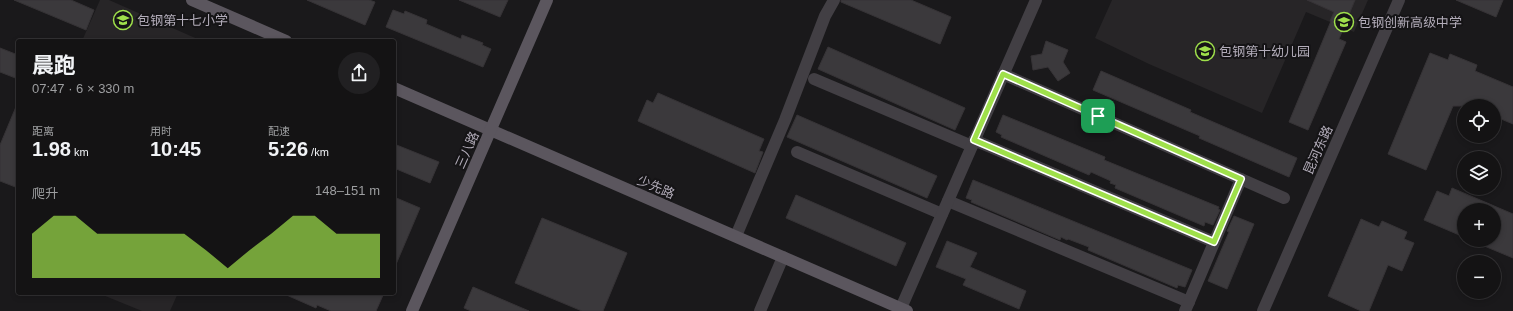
<!DOCTYPE html>
<html lang="zh">
<meta charset="utf-8">
<style>
:root{--surface:#141314;--page:#212022;--text:#f1f3f6;--muted:#9d9ea0;--line:#333234;--accent:#9fe04b}
body{margin:0;font-family:Helvetica,"Noto Sans SC",sans-serif;background:var(--page);color:var(--text);height:100vh;display:flex;flex-direction:column;font-size:15px;white-space:nowrap}
*{box-sizing:border-box;margin:0}
p{font-size:13px;color:var(--muted)}
.icon{flex:none;width:22px;height:22px;fill:none;stroke:currentColor;stroke-width:2;stroke-linecap:round;stroke-linejoin:round}
.map{position:relative;flex:1;overflow:hidden}
.panel{position:absolute;left:16px;top:39px;width:380px;height:256px;display:flex;flex-direction:column;background:var(--surface);border-radius:4px;box-shadow:0 2px 6px #0003,0 0 0 1px var(--line)}
.panel>*{flex:none}
.fabs{position:absolute;left:1457px;top:99px;display:grid;gap:8px}
.fabs a{display:grid;place-items:center;width:44px;height:44px;border-radius:50%;background:var(--surface);box-shadow:0 2px 6px #0003,0 0 0 1px var(--line);font-size:20px}
.pin{position:absolute;display:grid;place-items:center;width:34px;height:34px;color:#fff;margin:-17px;border-radius:8px;box-shadow:0 2px 6px #0006}
.round{display:grid;place-items:center;flex:none;width:42px;height:42px;border-radius:21px;background:var(--page)}
.overview{display:flex;align-items:center;justify-content:space-between;height:68px;padding:0 16px}
h1{font-size:22px;font-weight:700;line-height:30px}
.metrics{display:grid;grid-template-columns:repeat(3,1fr);gap:6px;height:68px;padding:4px 16px}
.metrics div{display:grid;align-content:center}
.metrics b{font-size:20px;font-weight:700}
.metrics small{font-size:11px;font-weight:400}
.metrics p{font-size:11px}
.chart{height:112px;padding:8px 16px}
.chart p{display:flex;justify-content:space-between}
.chart svg{width:100%;height:72px;margin-top:4px;fill:var(--accent);opacity:.7}
.map>svg:first-child{display:block}
</style>
<div class="map">
<svg width="1513" height="311" viewBox="0 0 1513 311">
<rect width="100%" height="100%" fill="#1a191b"/>
<!-- built -->
<g fill="#272527">
<path d="M100 0H109L202 41H82Z"/>
<path d="M1112 0H1368L1354 32 1306 12 1262 113 1149 64 1095 38Z"/>
<path d="M98 293H178L170 311H142Z"/>
</g>
<!-- building -->
<g fill="#3b393c" stroke="#363336">
<path d="M14 0H71L94 10 86 30Z"/>
<path d="M307 0H369L375 2 365 25Z"/>
<path d="M459 0H508L500 17Z"/>
<path d="M841 0H911L951 17 940 44 841 2Z"/>
<path d="M1307 0H1355L1339 39 1346 42 1308 130 1289 122 1331 21H1330L1334 12Z"/>
<path d="M1456 0H1503L1496 17Z"/>
<path d="M393 10 404 14 405 11 427 20 426 24 461 39 462 35 483 43 482 45 491 49 483 67 386 27Z"/>
<path d="M1046 41 1068 50 1063 62 1070 73 1058 81 1048 67 1033 70 1031 56 1042 54Z"/>
<path d="M828 47 965 108 955 130 818 69Z"/>
<path d="M0 48 18 55V79L0 72Z"/>
<path d="M1430 53 1448 60 1450 54 1477 65 1475 71 1513 87V124L1494 116V106H1453L1426 170 1388 154Z"/>
<path d="M1101 71 1191 110 1190 112 1297 158 1289 177 1199 138 1200 136 1093 90Z"/>
<path d="M658 93 764 139 759 151 763 152 755 173 638 121 647 100 653 103Z"/>
<path d="M18 102V188L0 181V145Z"/>
<path d="M797 115 937 176 927 198 787 137Z"/>
<path d="M1003 115 1105 157 1104 160 1219 207 1218 209 1220 210 1213 225 1205 222 1204 226 1115 188 1116 185 1110 183 1111 181 1091 172 1089 175 1001 137 1002 135 996 132Z"/>
<path d="M394 144 439 162 430 183 394 168Z"/>
<path d="M973 180 1192 270 1185 287 1178 285 1177 288 1088 250 1089 247 1068 239 1067 240 1061 237 1060 240 971 202 972 200 966 198Z"/>
<path d="M1452 188 1513 214V258L1470 240H1494V210H1464V237L1424 220 1437 191 1449 196Z"/>
<path d="M796 195 906 243 896 266 786 218Z"/>
<path d="M394 197 420 208 394 269Z"/>
<path d="M1234 216 1254 224 1227 289 1208 281 1229 232 1227 231Z"/>
<path d="M542 218 627 253 603 311H582L515 283Z"/>
<path d="M1361 219 1379 227 1382 221 1407 232 1404 239 1414 243 1402 271 1388 265 1369 311H1361L1328 296Z"/>
<path d="M947 241 977 253 970 267 1026 291 1019 309 963 285 966 279 936 267Z"/>
<path d="M473 287 529 311H471L464 308Z"/>
<path d="M282 293H384L376 311H331L317 305 316 308Z"/>
</g>
<g fill="none" stroke-linecap="round" stroke-linejoin="round">
<!-- minor -->
<g stroke="#423f44" stroke-width="12">
<path d="M1003 74 1284 198"/>
<path d="M814 79 972 146"/>
<path d="M974 140 1214 242"/>
<path d="M797 152 942 214"/>
<path d="M948 201 1189 302"/>
<path d="M736 236 785 120 825 16 834 0"/>
<path d="M901 308 1036 0"/>
<path d="M760 311 783 257"/>
<path d="M1185 311 1241 179"/>
<path d="M1263 311 1399 0"/>
</g>
<!-- major -->
<g stroke="#5b565e" stroke-width="12">
<path d="M192 0 286 41"/>
<path d="M394 88 907 311"/>
<path d="M412 311 547 0"/>
</g>
</g>
<g fill="none" stroke-linecap="round" stroke-linejoin="round">
<!-- route casing -->
<g stroke="#fff" stroke-width="8">
<path id="route" d="M1003 74 1241 179 1214 242 974 140Z"/>
</g>
<!-- route -->
<use href="#route" stroke="#9fe04b" stroke-width="5"/>
</g>
<!-- icons -->
<defs>
<g id="school-ring" transform="scale(1)"><circle r="9.5" fill="#151416" stroke="#9fe04b" stroke-width="1.5"/><path d="M0-5L7-2L0 1L-7-2ZM-4 1L0 2.5L4 1V4Q0 6-4 4Z" fill="#9fe04b"/></g>
</defs>
<g fill-rule="evenodd">
<use href="#school-ring" x="123" y="20"/>
<use href="#school-ring" x="1344" y="22"/>
<use href="#school-ring" x="1205" y="51"/>
</g>
<g text-anchor="middle" dominant-baseline="central" stroke-width="4" stroke-linejoin="round" paint-order="stroke">
<!-- poi labels -->
<g font-size="13" fill="#b2acb9" stroke="#151416" text-anchor="start">
<text x="137" y="20">包钢第十七小学</text>
<text x="1358" y="22">包钢创新高级中学</text>
<text x="1219" y="51">包钢第十幼儿园</text>
</g>
<!-- street labels -->
<g font-size="13" fill="#b2acb9" stroke="#151416">
<text transform="translate(467 150) rotate(-66)">三八路</text>
<text transform="translate(1318 150) rotate(-66)">昆河东路</text>
<text transform="translate(656 187) rotate(23)">少先路</text>
</g>
</g>
</svg>
<div class="fabs">
<a><svg class="icon" aria-label="locate" viewBox="0 0 24 24"><circle cx="12" cy="12" r="6"/><path d="M12 2v4M12 18v4M2 12h4M18 12h4"/></svg></a>
<a><svg class="icon" aria-label="layers" viewBox="0 0 24 24"><path d="M12 4l9 5-9 5-9-5zM3 14l9 5 9-5"/></svg></a>
<a>+</a>
<a>−</a>
</div>
<div class="pin" style="left:1098px;top:116px;background:#1e9e55"><svg class="icon" aria-label="arrive" viewBox="0 0 24 24"><path d="M6 21V4h12l-3 4 3 4H6"/></svg></div>
<section class="panel">
<div class="overview"><div><h1>晨跑</h1><p>07:47 · 6 × 330 m</p></div><a class="round"><svg class="icon" aria-label="share" viewBox="0 0 24 24"><path d="M12 15V3M7 8l5-5 5 5M5 13v7h14v-7"/></svg></a></div>
<div class="metrics">
<div><p>距离</p><b>1.98<small> km</small></b></div>
<div><p>用时</p><b>10:45</b></div>
<div><p>配速</p><b>5:26<small> /km</small></b></div>
</div>
<div class="chart"><p><span>爬升</span>148–151 m</p>
<svg viewBox="0 0 160 44" preserveAspectRatio="none"><path d="M0 44V17L10 6L20 6L30 17L40 17L50 17L60 17L70 17L80 27L90 38L100 27L110 17L120 6L130 6L140 17L150 17L160 17V44z"/></svg>
</div>
</section>
</div>
